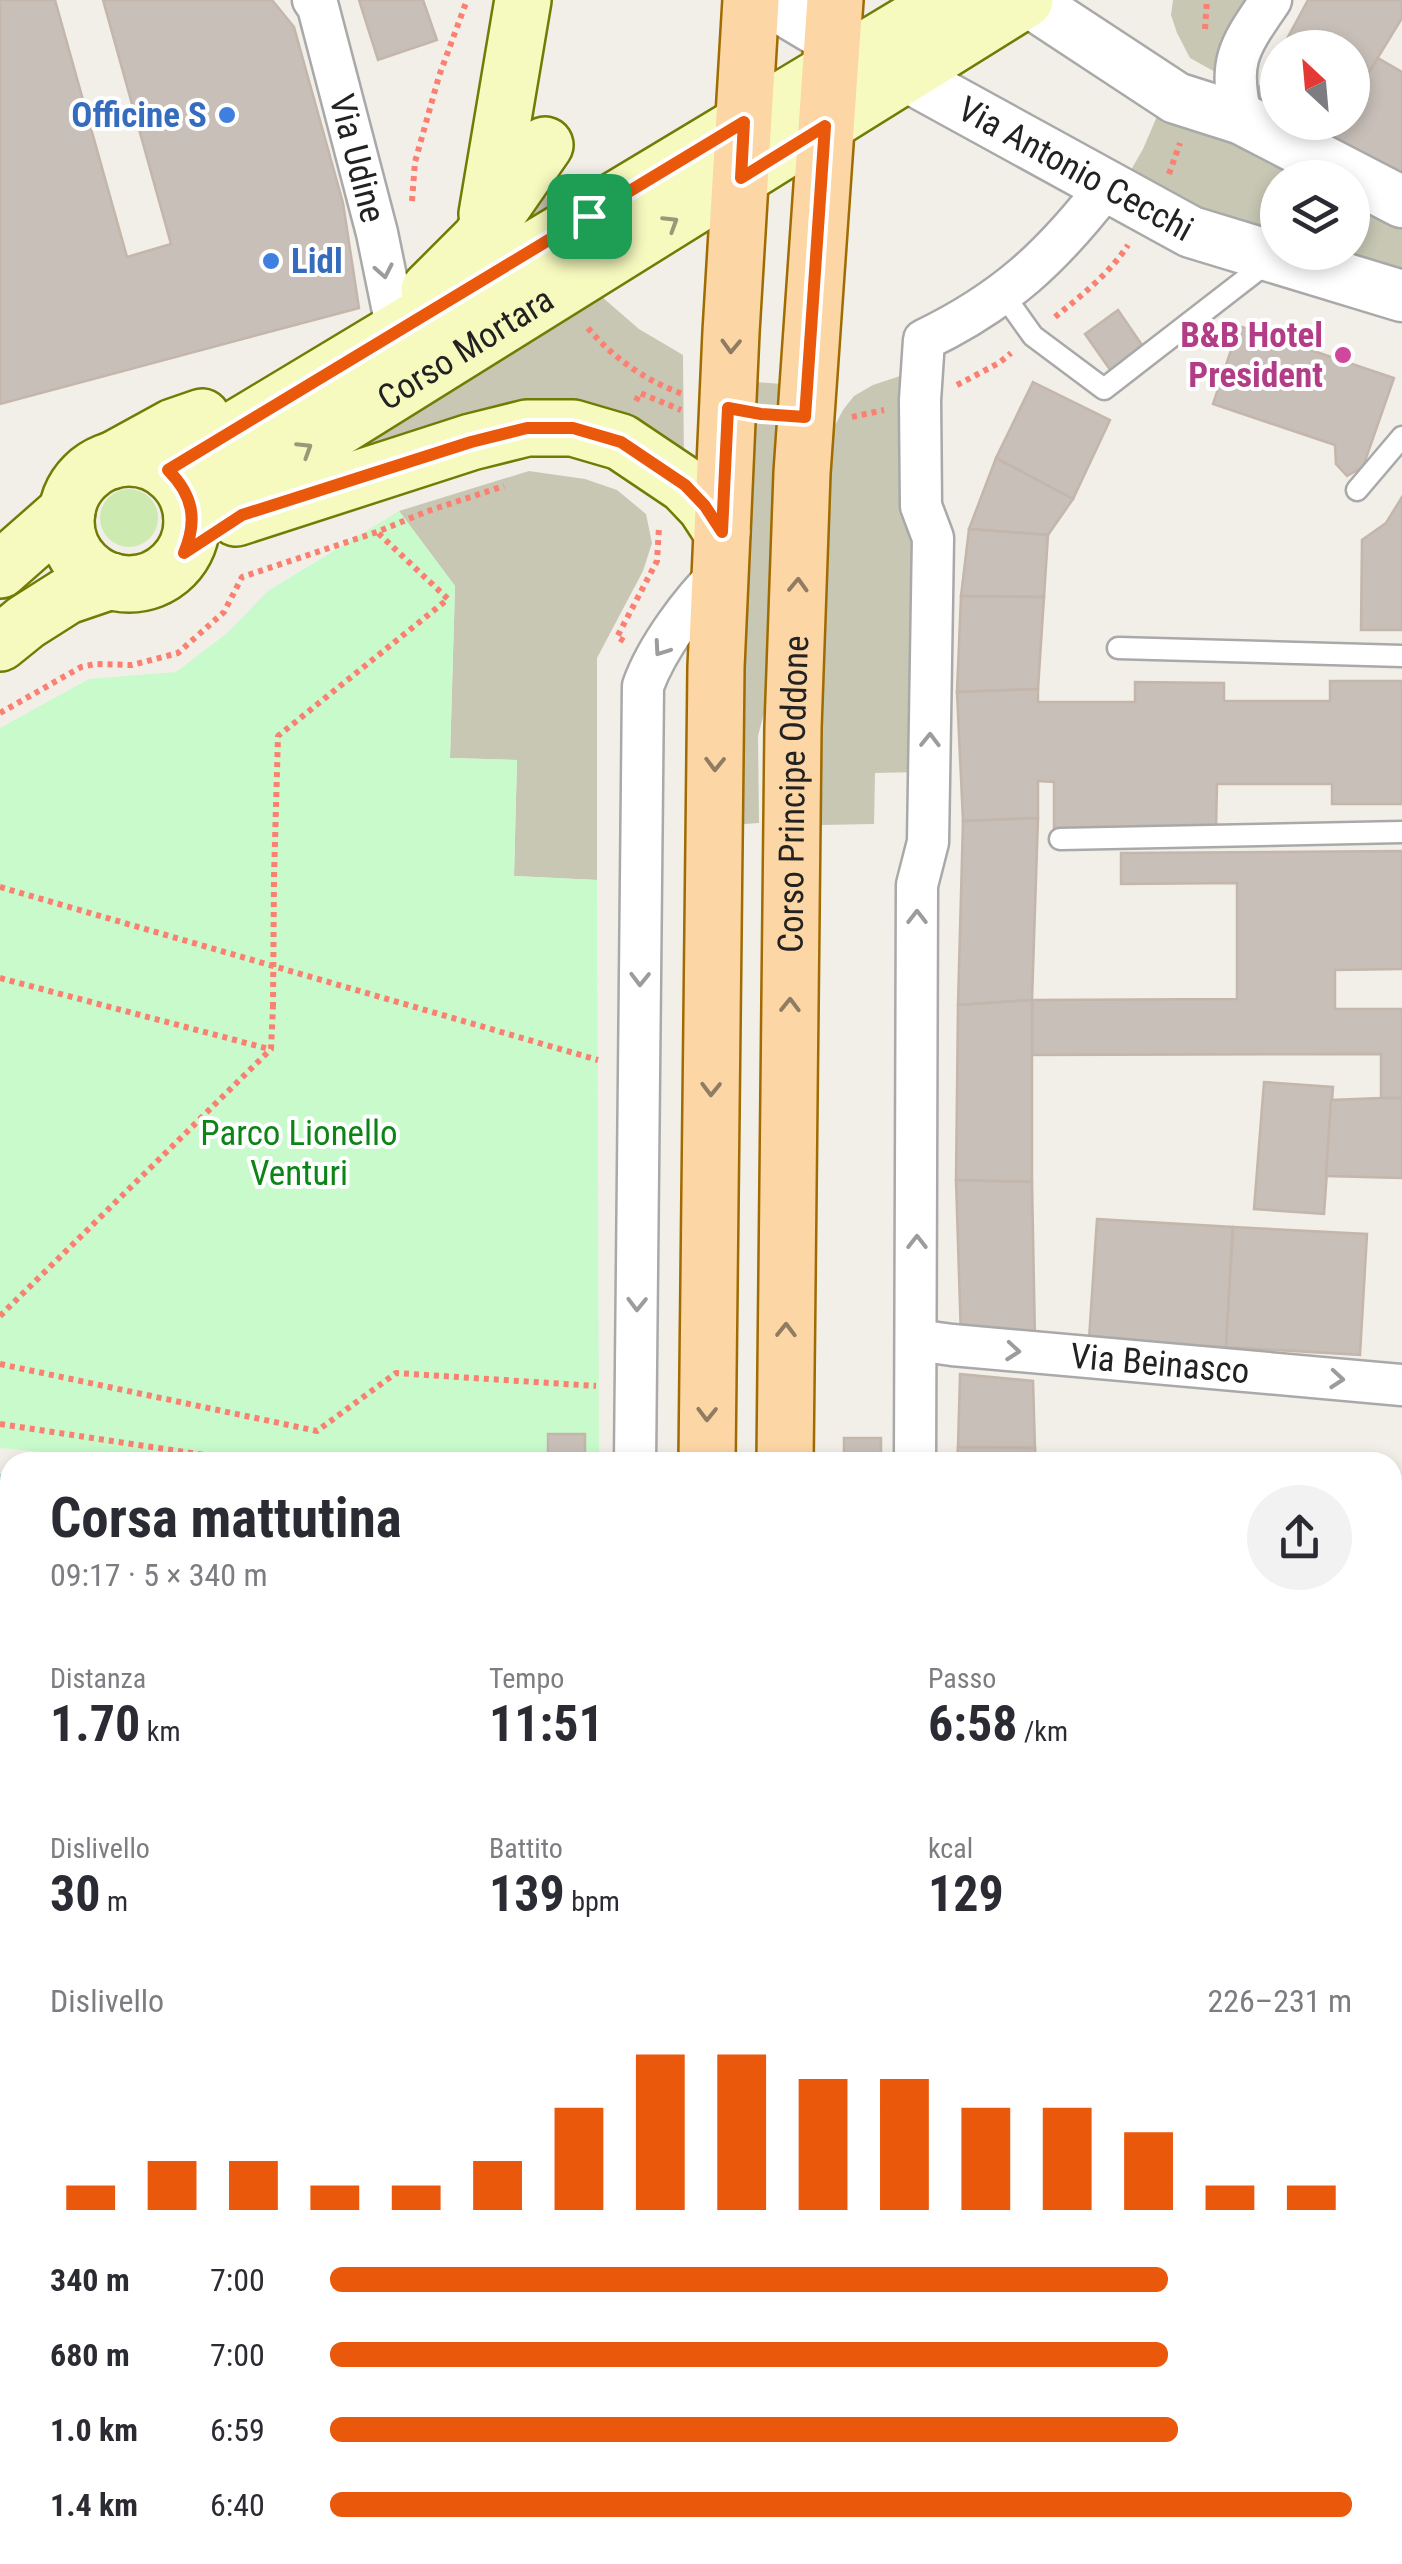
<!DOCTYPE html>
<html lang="it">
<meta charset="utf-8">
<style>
:root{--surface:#fff;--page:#f2f2f3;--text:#2b2b33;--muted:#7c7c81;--accent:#ea580c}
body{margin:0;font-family:"Roboto Condensed",sans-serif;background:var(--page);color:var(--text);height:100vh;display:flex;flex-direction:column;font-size:38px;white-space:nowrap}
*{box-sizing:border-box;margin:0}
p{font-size:32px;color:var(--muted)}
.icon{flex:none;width:55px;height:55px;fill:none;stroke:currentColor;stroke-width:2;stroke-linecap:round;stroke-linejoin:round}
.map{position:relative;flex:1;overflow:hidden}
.panel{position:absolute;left:0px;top:1452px;width:1402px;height:1112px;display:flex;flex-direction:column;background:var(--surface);border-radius:30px 30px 0 0;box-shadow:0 5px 15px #0003}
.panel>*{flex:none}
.needle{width:65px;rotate:334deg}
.tools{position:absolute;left:1260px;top:30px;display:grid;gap:20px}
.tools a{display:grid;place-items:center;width:110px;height:110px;border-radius:50%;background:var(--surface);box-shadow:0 5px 15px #0003;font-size:50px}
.pin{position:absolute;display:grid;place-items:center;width:85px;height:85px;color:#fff;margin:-42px;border-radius:20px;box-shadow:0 5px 15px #0006}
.round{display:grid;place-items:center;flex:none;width:105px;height:105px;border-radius:52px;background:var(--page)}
.head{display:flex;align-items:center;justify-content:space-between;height:170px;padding:0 50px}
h1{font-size:55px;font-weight:700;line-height:75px}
.stats{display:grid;grid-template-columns:repeat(3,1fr);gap:15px;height:170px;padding:10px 50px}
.stats div{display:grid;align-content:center}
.stats b{font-size:50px;font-weight:700}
.stats small{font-size:28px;font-weight:400}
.stats p{font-size:28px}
.chart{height:280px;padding:20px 50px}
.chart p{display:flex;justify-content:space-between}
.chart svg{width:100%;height:180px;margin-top:10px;stroke:var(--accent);stroke-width:6}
ul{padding:0 50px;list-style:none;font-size:32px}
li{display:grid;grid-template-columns:160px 120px 1fr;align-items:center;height:75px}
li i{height:25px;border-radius:12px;background:var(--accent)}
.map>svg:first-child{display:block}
</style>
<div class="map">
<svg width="1402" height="2564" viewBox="0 0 1402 2564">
<rect width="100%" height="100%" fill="#f2efe9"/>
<!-- construction -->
<g fill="#c7c7b4">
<path d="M1173 0H1251L1217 73 1190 58 1177 33 1171 15Z"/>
<path d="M1173 79 1335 177 1278 178 1277 246 1112 203 1143 149Z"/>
<path d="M540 182 566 242 602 297 639 329 683 355 684 469 610 423 253 496Z"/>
<path d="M1353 187 1402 213V286L1296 253 1352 252Z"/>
<path d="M909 373 918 535 919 772 875 773 874 824 821 825 824 458 829 437 843 410 854 396 873 385Z"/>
<path d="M755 382 810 386 771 686 758 736 759 823 744 824V712L733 639Z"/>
<path d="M529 471 585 479 617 490 646 514 652 543 643 571 597 658V880L514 876 517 760 450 758 455 586 399 511Z"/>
<path d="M375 2555H594V2564H373Z"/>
</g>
<!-- grass -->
<circle fill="#cdebb0" cx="129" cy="518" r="29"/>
<!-- park -->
<g fill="#c8facc">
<path d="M399 511 455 586 450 758 517 760 514 876 597 880 599 1462H150L0 1448V728L89 679 176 672 226 634 268 591Z"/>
<path d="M0 1700 10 1702V2063L0 2061Z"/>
</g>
<!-- water -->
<g fill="#aad3df">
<path d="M0 1474 10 1475V1658L0 1656Z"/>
<path d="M1393 1865 1402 1867V2027L1393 2025Z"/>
</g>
<!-- building -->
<g fill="#c7bfb8" stroke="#c4b6ab" stroke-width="2.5">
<path d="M0 0H55L127 257 171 244 103 0H272L294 27 343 203 359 308 0 404Z"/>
<path d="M359 0H423L437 40 378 60Z"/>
<path d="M1308 0H1402V18L1352 100V48H1282Z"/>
<path d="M1278 55V113L1253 99Z"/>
<path d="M1378 58 1402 72V184L1328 141 1339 122H1352V100Z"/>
<path d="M1295 122H1339L1328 141Z"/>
<path d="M1118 310 1144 348 1111 371 1085 334Z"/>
<path d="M1239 326 1394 378 1363 467 1347 476 1336 464 1335 445 1213 404Z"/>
<path d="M1033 382 1110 420 1073 499 996 458Z"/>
<path d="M996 458 1073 499 1048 535 969 529Z"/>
<path d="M1402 497V630H1361L1362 540 1386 523Z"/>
<path d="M969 529 1048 535 1044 597 961 596Z"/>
<path d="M961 596 1044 597 1038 689 957 692Z"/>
<path d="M1330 681H1402V804H1332V784H1217L1216 830H1054V782L1038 781V818L963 821 957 692 1038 689V702H1135V682L1224 683V701H1330Z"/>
<path d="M1038 818 1032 1000 958 1005 963 821Z"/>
<path d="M1402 851V969L1335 970V1009H1402V1098H1381V1054L1032 1055V1000L1237 999V883L1121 884V853Z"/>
<path d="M1032 1000V1182L956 1180 958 1005Z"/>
<path d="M1264 1082 1333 1087 1324 1214 1254 1209Z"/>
<path d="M1381 1098H1402V1178L1326 1176 1331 1100Z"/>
<path d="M956 1180 1032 1182 1035 1340 961 1338Z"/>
<path d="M1097 1219 1233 1227 1226 1347 1089 1339Z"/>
<path d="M1233 1227 1367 1234 1360 1355 1226 1347Z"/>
<path d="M960 1374 1033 1381 1035 1448 958 1447Z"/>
<rect x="548" y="1434" width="37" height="28"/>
<rect x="844" y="1438" width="37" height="24"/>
<path d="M958 1447 1035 1448 1036 1462H957Z"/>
<path d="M1392 1583 1402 1585V1681L1392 1678Z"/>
<path d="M0 2103 10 2105V2555H336L333 2564H0Z"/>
<path d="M1392 2210 1402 2213V2318L1392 2315Z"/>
<path d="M1402 2509V2564H1259L1283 2555H1392V2513Z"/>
<path d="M138 2555H283L284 2564H139Z"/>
<rect x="947" y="2555" width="84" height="9"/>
</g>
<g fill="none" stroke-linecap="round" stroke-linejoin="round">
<!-- service casing -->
<g stroke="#a9a9a9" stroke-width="25">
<g id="service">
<path d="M1003 294 1033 336 1104 389 1268 262"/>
<path d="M1357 490 1402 437"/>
<path d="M1118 648 1402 656"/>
<path d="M1060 839 1402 832"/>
</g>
</g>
<!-- pedestrian casing -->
<g stroke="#a9a9a9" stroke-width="35">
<path id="pedestrian" d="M1392 2150 1402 2153"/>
</g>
<!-- minor casing -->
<g stroke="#a9a9a9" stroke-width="45">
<g id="minor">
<path id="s1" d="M313 0 318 7 377 233 395 321"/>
<path d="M1242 119C1227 61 1239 47 1271 0"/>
<path id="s2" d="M916 1340 952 1345 1402 1385"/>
<path d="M635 1462 643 686C657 647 691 602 721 572"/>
<path d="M915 1462 917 885 928 842 933 538 921 506 920 400 924 340C1005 301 1052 257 1107 186"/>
<path d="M1392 1702 1402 1705"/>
<path d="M639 2555V2564"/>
<path d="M908 2564V2555"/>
</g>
</g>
<!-- tertiary casing -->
<g stroke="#a9a9a9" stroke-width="55">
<g id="tertiary">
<path id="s3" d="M767 0 831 38 861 51 1191 232 1402 296"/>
<path d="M1027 0 1176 98 1242 119 1402 202"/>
</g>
</g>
<!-- secondary casing -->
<g stroke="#707d05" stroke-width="60">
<g id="secondary">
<path d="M487 214 523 0"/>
<path d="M429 290 479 240 545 145"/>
<circle cx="129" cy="521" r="63"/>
<path d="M111 461 173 427 202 417"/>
<path d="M167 470 948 0"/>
<path d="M236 518 471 442 527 428H573L621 442 685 485 705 506 722 532"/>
<path id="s4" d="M192 519 1025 0"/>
<path d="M0 570 67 511"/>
<path d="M0 643 26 622 67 596 111 581"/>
</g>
</g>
<!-- primary casing -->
<g stroke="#a06b00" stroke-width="60">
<g id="primary">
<path d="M707 1462 716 667 731 332 751 0"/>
<path id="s5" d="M785 1462 793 728 802 473 835 0"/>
<path d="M710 2555V2564"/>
<path d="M787 2555V2564"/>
</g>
</g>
<!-- path -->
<g stroke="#fa8072" stroke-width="6" stroke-dasharray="5 5" stroke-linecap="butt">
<path d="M1205 29 1207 0"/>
<path d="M1169 174 1180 143"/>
<path d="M412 201 415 162 439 76 467 0"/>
<path d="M1055 317C1081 296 1110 273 1128 245"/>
<path d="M588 328C613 358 646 381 683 394"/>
<path d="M957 385 999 363 1011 353"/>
<path d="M636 401 640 393 681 410"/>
<path d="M852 417 884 410"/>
<path d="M624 641 617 637 657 561 659 527"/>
<path d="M0 713 81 667 95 664 132 665 178 653 224 612 242 577 377 532 428 511 504 486"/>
<path d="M274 877 278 736 448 599 377 532"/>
<path d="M0 887 598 1060"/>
<path d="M0 978 269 1049"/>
<path d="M0 1316 271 1049 273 1007"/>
<path d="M0 1364 317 1431 396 1373 596 1386"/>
<path d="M0 1424 251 1462"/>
<path d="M0 1731 9 1733 10 1753"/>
<path d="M1392 1771 1402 1773"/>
<path d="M0 1900 10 1901"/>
<path d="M0 2052 10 2054"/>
<path d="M1392 2204 1402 2206"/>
<path d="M845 2555 849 2564"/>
<path d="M860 2564 863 2555"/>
</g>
<!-- service -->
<use href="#service" stroke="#fff" stroke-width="20"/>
<!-- pedestrian -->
<use href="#pedestrian" stroke="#fff" stroke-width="30"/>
<!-- minor -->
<use href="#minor" stroke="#fff" stroke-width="40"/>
<!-- tertiary -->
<use href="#tertiary" stroke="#fff" stroke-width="50"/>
<!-- secondary -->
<use href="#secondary" stroke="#f7fabf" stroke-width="55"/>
<!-- primary -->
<use href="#primary" stroke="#fcd6a4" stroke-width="55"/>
<!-- path-bridge -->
<path stroke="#fa8072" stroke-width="6" stroke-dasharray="5 5" stroke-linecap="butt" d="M273 1007 274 877"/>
</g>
<!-- one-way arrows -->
<defs><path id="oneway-chevron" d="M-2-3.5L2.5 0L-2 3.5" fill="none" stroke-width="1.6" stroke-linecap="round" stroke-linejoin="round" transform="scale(2.5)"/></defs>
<g stroke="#979978">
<use href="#oneway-chevron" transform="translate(671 223) rotate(-32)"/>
<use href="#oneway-chevron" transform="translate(305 449) rotate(-32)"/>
</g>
<g stroke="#9c9c9c">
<use href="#oneway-chevron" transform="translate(384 271) rotate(79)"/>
<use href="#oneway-chevron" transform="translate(661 649) rotate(125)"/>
<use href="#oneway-chevron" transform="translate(930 740) rotate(-89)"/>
<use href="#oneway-chevron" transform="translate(917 917) rotate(-90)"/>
<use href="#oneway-chevron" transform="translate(640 979) rotate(91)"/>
<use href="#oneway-chevron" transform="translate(917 1242) rotate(-90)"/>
<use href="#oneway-chevron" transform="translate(637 1304) rotate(91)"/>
<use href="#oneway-chevron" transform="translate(1013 1351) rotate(5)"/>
<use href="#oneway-chevron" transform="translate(1337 1379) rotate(5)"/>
</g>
<g stroke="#8f7c63">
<use href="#oneway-chevron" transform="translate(731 346) rotate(92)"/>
<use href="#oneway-chevron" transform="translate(798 585) rotate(-88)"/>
<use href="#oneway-chevron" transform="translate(715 764) rotate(91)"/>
<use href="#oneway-chevron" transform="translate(790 1005) rotate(-89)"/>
<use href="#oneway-chevron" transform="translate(711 1089) rotate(91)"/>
<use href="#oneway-chevron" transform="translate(786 1330) rotate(-89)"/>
<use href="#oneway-chevron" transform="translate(707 1414) rotate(91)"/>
</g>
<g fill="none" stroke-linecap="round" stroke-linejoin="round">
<!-- route casing -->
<g stroke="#fff" stroke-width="20">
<path id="route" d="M744 122 741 178 825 126 805 417 761 414 728 408 722 532 705 506 685 485 621 442 573 428H527L471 442 242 515 184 553C198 520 193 495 168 470Z"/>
</g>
<!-- route -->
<use href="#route" stroke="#ea580c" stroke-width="12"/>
</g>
<!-- markers -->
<g fill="#3f7fe0" stroke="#fff" stroke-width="4">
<circle cx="227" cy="115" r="10"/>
<circle cx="271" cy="261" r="10"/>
</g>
<circle fill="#d1479c" stroke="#fff" stroke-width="4" cx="1343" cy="355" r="10"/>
<g text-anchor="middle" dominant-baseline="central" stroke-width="8" stroke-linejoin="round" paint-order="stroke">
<!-- shop labels -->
<g font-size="35" font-weight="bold" fill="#366cbe" stroke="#fff" text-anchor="end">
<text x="207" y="115">Officine S</text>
<text x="291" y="261" text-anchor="start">Lidl</text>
</g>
<!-- street labels -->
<g font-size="35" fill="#222" stroke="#fff">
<text stroke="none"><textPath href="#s1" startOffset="165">Via Udine</textPath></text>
<text stroke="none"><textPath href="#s3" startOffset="352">Via Antonio Cecchi</textPath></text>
<text stroke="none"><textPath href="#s4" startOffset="322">Corso Mortara</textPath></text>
<text stroke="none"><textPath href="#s5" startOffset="668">Corso Principe Oddone</textPath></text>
<text stroke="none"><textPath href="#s2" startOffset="245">Via Beinasco</textPath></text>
</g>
<!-- hotel labels -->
<g font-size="35" font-weight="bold" fill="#b23c85" stroke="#fff" text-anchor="end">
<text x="1323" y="335">B&amp;B Hotel<tspan x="1323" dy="40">President</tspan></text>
</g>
<!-- park labels -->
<g font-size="35" fill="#0c8416" stroke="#fff">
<text x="299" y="1133">Parco Lionello<tspan x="299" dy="40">Venturi</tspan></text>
</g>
</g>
</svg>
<div class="tools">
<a><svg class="needle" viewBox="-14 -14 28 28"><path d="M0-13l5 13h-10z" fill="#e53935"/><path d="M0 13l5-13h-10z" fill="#7c7c81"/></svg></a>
<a><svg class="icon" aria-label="layers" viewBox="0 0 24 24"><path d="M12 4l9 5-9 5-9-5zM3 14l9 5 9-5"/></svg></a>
</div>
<div class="pin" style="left:589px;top:216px;background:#1e9e55"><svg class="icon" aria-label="arrive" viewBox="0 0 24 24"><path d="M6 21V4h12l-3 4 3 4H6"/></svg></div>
<section class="panel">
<div class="head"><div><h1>Corsa mattutina</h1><p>09:17 · 5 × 340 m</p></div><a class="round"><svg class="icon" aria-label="share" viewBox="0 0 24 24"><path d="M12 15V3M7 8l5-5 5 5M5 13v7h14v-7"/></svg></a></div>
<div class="stats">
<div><p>Distanza</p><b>1.70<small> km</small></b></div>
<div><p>Tempo</p><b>11:51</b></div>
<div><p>Passo</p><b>6:58<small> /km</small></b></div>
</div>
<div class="stats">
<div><p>Dislivello</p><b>30<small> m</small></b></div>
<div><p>Battito</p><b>139<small> bpm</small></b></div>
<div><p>kcal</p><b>129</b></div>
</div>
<div class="chart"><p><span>Dislivello</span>226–231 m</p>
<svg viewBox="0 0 160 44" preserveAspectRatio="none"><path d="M5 44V38M15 44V32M25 44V32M35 44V38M45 44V38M55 44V32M65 44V19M75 44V6M85 44V6M95 44V12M105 44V12M115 44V19M125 44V19M135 44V25M145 44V38M155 44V38"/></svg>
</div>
<ul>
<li><b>340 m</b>7:00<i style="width:82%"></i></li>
<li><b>680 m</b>7:00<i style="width:82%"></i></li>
<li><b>1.0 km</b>6:59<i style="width:83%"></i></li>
<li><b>1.4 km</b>6:40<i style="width:100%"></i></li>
</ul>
</section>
</div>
